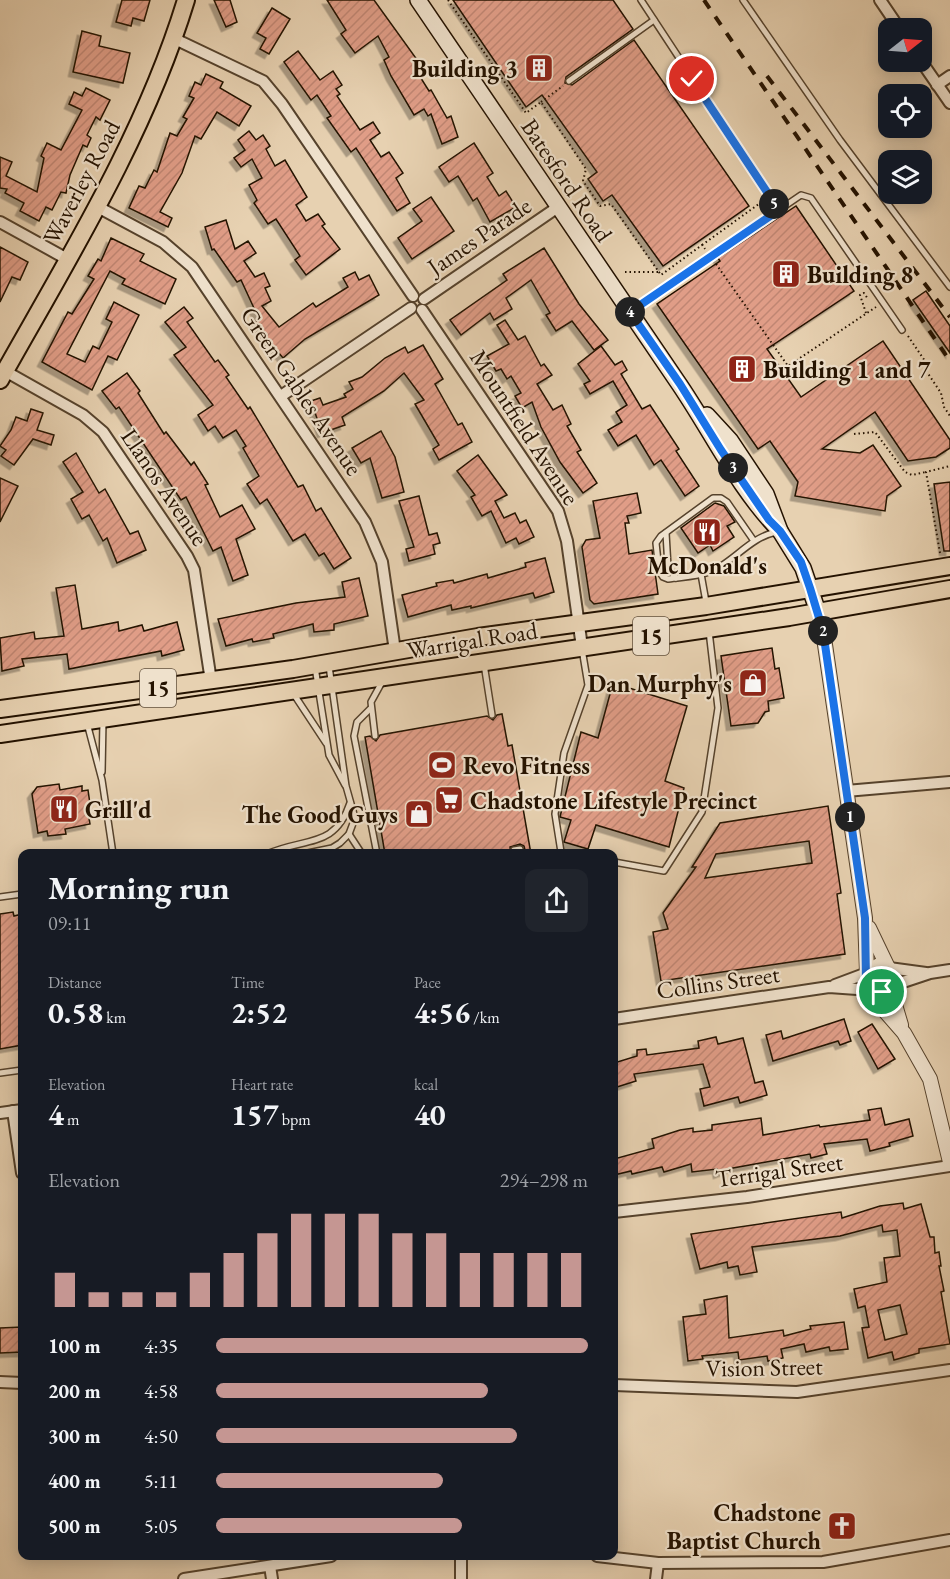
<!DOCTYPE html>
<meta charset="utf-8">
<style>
:root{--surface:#171b24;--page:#20242c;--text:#f1f3f6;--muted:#9ea1a6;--accent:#c59692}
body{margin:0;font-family:"EB Garamond",serif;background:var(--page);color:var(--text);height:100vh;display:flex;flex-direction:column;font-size:22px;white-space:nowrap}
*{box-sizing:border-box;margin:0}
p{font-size:20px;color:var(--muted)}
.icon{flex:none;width:33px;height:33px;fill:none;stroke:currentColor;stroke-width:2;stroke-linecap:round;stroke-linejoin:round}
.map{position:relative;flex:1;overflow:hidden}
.details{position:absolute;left:18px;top:849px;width:600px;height:711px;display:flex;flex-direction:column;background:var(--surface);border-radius:12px;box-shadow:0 3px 15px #0003}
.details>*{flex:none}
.needle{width:39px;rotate:73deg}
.buttons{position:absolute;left:878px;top:18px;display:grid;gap:12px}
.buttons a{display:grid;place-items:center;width:54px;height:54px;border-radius:12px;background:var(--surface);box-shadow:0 3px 15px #0003;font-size:30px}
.pin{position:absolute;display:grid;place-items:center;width:51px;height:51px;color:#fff;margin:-26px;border:3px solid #fff;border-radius:50%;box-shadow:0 2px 6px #0007}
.km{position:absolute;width:30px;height:30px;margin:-15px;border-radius:50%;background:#222;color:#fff;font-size:16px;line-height:30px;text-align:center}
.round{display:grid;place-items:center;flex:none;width:63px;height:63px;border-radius:12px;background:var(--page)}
.summary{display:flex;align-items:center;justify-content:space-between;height:102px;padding:0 30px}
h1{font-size:33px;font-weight:700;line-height:45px}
.stats{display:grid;grid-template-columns:repeat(3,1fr);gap:9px;height:102px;padding:6px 30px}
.stats div{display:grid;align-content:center}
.stats b{font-size:30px;font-weight:700}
.stats small{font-size:16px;font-weight:400}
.stats p{font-size:16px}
.chart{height:168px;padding:12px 30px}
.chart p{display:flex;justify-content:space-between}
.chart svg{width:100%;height:108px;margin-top:6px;stroke:var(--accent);stroke-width:6}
ul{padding:0 30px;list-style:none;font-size:20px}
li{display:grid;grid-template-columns:96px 72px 1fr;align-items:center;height:45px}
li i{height:15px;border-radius:8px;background:var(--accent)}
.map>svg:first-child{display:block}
</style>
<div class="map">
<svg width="950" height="1579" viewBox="0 0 950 1579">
<defs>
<pattern id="building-hatch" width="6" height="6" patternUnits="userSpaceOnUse" patternTransform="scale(1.5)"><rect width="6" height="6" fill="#e09d87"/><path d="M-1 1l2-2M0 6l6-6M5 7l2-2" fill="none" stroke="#c08673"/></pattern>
<filter id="shadow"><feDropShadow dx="-4.5" dy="4.5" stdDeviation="0" flood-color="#0004"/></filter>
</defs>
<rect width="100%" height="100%" fill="#e7d1b1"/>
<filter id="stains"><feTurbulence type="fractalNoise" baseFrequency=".00333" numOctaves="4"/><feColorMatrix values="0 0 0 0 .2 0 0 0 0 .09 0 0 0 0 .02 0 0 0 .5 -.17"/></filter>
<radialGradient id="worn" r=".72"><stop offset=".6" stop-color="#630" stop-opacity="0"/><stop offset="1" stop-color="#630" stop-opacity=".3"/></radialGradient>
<!-- building -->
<g fill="url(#building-hatch)" stroke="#241200" stroke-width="1.5" fill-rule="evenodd" filter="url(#shadow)">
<path d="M122 0H150L144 21 133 18 131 26 116 22Z"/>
<path d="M214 0H230L237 22 226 27Z"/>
<path d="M327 0H374L423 68 417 72 429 91 431 90 447 118 451 116 458 137 442 144 431 114 428 116 424 109 414 115 391 76 384 60 389 57 378 36 355 53 341 34 346 30Z"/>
<path d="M453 0H613L633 29 566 77 565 83 572 85 634 40 749 206 663 266 612 195 603 201 588 179 597 172 542 95 526 107Z"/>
<path d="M272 8 290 19 269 54 260 49 266 38 257 33Z"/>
<path d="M82 31 101 36 99 46 130 53 123 83 73 72Z"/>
<path d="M298 51 320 80 333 71 342 85 336 89 340 94 337 96 360 130 373 122 380 133 370 140 381 157 389 152 403 173 396 178 410 203 397 211 356 148 351 152 327 118 331 116 317 95 311 100 284 62Z"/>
<path d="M206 74 223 82 220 88 251 106 239 126 217 112 201 139 195 136 182 173 160 212 172 218 168 227 129 208 139 186 145 188 154 170 157 172 170 133 177 136 187 119 183 117 194 98 189 96 195 82 201 85Z"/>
<path d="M86 88 110 100 100 120 96 117 87 135 91 138 87 147 83 145 70 175 66 193 61 192 52 210 46 207 39 221 20 211 24 203 5 193 7 189 0 188V157L12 162 6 176 37 192 44 158 41 156 47 143 61 150 82 110 69 104 74 92 82 96Z"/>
<path d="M249 131 256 140 263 135 270 146 266 149 275 166 285 160 307 197 296 205 306 221 318 214 325 224 322 226 340 249 306 275 295 260 300 256 276 219 268 224 254 203 257 200 249 185 262 178 252 159 241 167 234 158 245 150 238 140Z"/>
<path d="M474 143 493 173 487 177 499 196 506 191 516 207 490 222 477 198 473 201 458 176 449 182 439 167Z"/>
<path d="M431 197 454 231 412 259 398 238 422 221 413 209Z"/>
<path d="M796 206 854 291 767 349 801 397 883 341 950 440V448L936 457 908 461 875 412 822 449 860 453 873 445 901 486 887 496 885 511 795 496 798 482 770 441 758 449 657 304 720 261 718 258Z"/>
<path d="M226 220 235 249 248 241 256 253 244 261 255 277 264 273 270 286 265 288 271 301 262 306 279 327 313 303 316 307 348 287 343 278 355 272 359 280 369 275 379 295 305 339 283 358 254 323 259 319 241 280 237 282 214 249 212 250 205 227Z"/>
<path d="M111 238 144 254 140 261 176 279 165 304 122 284 125 279 110 271 67 354 85 362 93 346 99 349 112 322 106 319 114 302 139 315 117 360 108 356 92 390 42 362 68 312 72 314 94 279 88 276 98 259 101 261Z"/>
<path d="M0 247 28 262 20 280 12 277 0 302Z"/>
<path d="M544 248 579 304 608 340 594 350 572 321 556 331 546 315 550 313 531 280 506 298 512 309 494 320 490 313 461 335 450 320 507 280 503 274Z"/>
<path d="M926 291 950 326V353L913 300Z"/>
<path d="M184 307 193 318 187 322 215 362 218 360 229 375 226 377 248 409 250 407 298 487 303 485 316 511 321 508 351 558 334 569 324 553 319 556 305 534 293 541 267 499 260 504 247 484 259 476 243 448 246 446 236 430 223 438 215 426 208 431 198 415 213 405 174 355 186 347 165 322Z"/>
<path d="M505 320 518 340 525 336 541 366 544 364 552 375 537 384 553 410 562 405 571 424 567 426 581 450 577 452 597 483 583 493 560 462 541 427 532 402 522 408 515 396 521 393 511 376 507 379 501 369 496 371 487 356 509 344 497 325Z"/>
<path d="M423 345 443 379 435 384 458 425 462 423 472 442 439 460 433 449 439 445 415 404 424 400 404 373 384 391 342 417 345 425 322 433 311 401 320 398 323 405 346 397 344 394 353 389 349 382 362 377 385 358 405 347 408 353Z"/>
<path d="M601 346 615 365 622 361 627 370 621 374 642 409 650 405 679 449 676 451 699 486 685 496 661 460 654 465 636 435 618 446 608 430 622 422 616 412 627 405 613 381 590 394 584 384 590 381 578 364Z"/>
<path d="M127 373 140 391 138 393 164 434 166 432 191 465 194 462 208 484 205 485 220 517 242 505 255 529 236 539 248 575 233 581 221 547 213 551 186 497 181 500 119 407 116 409 102 391Z"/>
<path d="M31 409 43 413 37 430 54 435 51 445 33 439 14 465 1 456 6 450 0 446 11 430 16 417 27 421Z"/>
<path d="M381 431 395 457 404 492 382 498 370 458 361 463 352 448Z"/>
<path d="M76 453 99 493 105 489 130 534 138 531 146 550 117 563 107 538 103 541 89 515 82 519 71 499 83 492 63 462Z"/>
<path d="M478 455 507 495 495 501 504 518 515 513 520 523 526 520 534 537 519 544 516 538 506 543 491 511 482 516 471 497 475 495 457 471Z"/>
<path d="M0 478 18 486 0 522Z"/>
<path d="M950 482V551H944L934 484Z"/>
<path d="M637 493 641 513 627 516 629 523H625L629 554 652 550 658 594 594 604 590 600 582 547 586 540 600 538 593 501Z"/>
<path d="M419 496 429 535 437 533 440 543 433 545 435 554 409 561 406 549 414 547 399 501Z"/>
<path d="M715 503 724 506 735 522 727 526 734 537 713 551 710 545 698 553 681 528Z"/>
<path d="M545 558 554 592 535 598 533 593 471 608V606L452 610 451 605 408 617 402 595 437 586 436 583 453 580 454 583 487 574 488 578 526 567 525 563Z"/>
<path d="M359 578 368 616 334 624V630L314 632 313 624 273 634 274 638 253 642 252 639 226 646 218 619 296 603 345 597 342 582Z"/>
<path d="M75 585 82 629 118 622 119 631 142 625 144 631 177 622 184 650 162 656 161 651 69 669 67 654 22 659 24 666 2 671 0 638 34 632 35 639 64 636 56 588Z"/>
<path d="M772 648 775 669 779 668 784 698 768 701 769 711 765 712 758 723 731 726 721 656Z"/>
<path d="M613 683 687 706 665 781 684 788 669 847 596 825 588 849 564 842 571 820 560 817 581 732 598 738Z"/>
<path d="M502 714 508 746 512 745 531 854H526L524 846 520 844 510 847 511 854H385L365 737 370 736 376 741 380 735 487 716 493 720 497 715Z"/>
<path d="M59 784 60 790 82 786V791L88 790 91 811 88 812 90 824 65 829 66 834 48 836 47 831 38 833 32 794 37 787Z"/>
<path d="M828 806 841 893 837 894 845 954 661 981 653 932 668 929 663 913 696 867H692L720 823ZM809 841 812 863 705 878 716 854Z"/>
<path d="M13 912 14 916 22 914V1045L0 1049V914Z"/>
<path d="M844 1019 851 1041 840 1045 838 1041 773 1061 766 1035 781 1031 783 1039Z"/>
<path d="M872 1024 895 1059 878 1069 858 1032Z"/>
<path d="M716 1037 718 1044 743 1038 755 1083 763 1081 767 1095 740 1103 738 1097 704 1106 700 1089 710 1087 703 1064 634 1074 636 1081 617 1087 614 1063 637 1056V1050L646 1049 647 1055 699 1048 698 1041Z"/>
<path d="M881 1108 885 1125 909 1119 913 1136 889 1143 890 1146 870 1151 867 1139 824 1144 827 1154 811 1158 810 1154 733 1168 718 1174 717 1169 692 1172 691 1164 664 1172 662 1167 632 1174 631 1171 614 1175V1159L654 1148 652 1139 680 1130 693 1128V1132L712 1130V1125L761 1118 763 1135 819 1125 820 1127 870 1120 868 1110Z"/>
<path d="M903 1203 904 1209 921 1204 930 1237H934L935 1253 939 1252 941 1266H939L944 1291 941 1292 950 1344 919 1349V1353L894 1360 892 1352 868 1358 862 1328 869 1327 865 1306 858 1308 854 1289 887 1282 884 1258 900 1256 897 1230 883 1232 882 1225 840 1236 752 1247 757 1272 740 1275 738 1266 728 1268 727 1262 700 1269 691 1234 841 1212 842 1218 880 1206ZM900 1305 907 1334 885 1340 878 1310Z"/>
<path d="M727 1296 729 1338 783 1330 784 1336 811 1329 810 1326 844 1322 848 1349 830 1351 829 1347 806 1352 804 1344 781 1349 783 1358 768 1361 767 1356 739 1360 738 1352 702 1356 703 1359 688 1361 683 1317 706 1314 704 1300Z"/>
<path d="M22 1327V1352L0 1353V1328Z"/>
</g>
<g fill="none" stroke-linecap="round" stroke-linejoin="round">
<!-- service casing -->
<g stroke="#55422c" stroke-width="8">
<g id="service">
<path d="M743 0 840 140 950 287"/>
<path d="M569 81 654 20"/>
<path d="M779 210 801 195 811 198 902 330"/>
<path d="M631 311 779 210 641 0"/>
<path d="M666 533 668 567 676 578"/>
<path d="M754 541 727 502 721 498H713L661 536 656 543 659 571 663 577 668 579C680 577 695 577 706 573 732 565 748 538 776 532"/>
<path d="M701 574 706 602"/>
<path d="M484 664 492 715"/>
<path d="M315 667 329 755 345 785"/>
<path d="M293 693 326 743"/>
<path d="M370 709 357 722 354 736 377 854"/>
<path d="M87 723 102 780 113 854"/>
<path d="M375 736 371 702 382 682"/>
<path d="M102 772 103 721"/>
<path d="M349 834 362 854"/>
<path d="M514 850 520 849 521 854"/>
<path d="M267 854C305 837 335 849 350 803"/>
<path d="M303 854 332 848 340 843 349 834 355 818 346 786 329 666"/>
<path d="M569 854 561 852 555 814 564 753 588 685 582 649"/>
<path d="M614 862 664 871 702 812 718 708 709 631"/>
<path d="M0 897 22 894"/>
<path d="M0 1073 22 1070"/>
</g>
</g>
<!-- minor casing -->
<g stroke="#55422c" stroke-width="14">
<g id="minor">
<path d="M880 0 899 28"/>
<path d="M175 39 263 81 282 104 413 296"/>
<path d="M921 61 950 103"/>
<path d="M937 85 950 76"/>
<path d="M96 206 163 242 192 267 365 522 382 562 395 651"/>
<path d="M0 222 67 259"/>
<path d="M424 299 558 207"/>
<path d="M422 310 558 511 567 541 582 647"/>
<path d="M5 371 83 415 103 432 187 556 194 570 211 681"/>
<path d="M281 396 411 308"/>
<path d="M846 791 950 782"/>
<path d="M889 968 926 973"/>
<path d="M835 985 867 973"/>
<path d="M891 986 930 973 950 970"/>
<path d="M614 1019 829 987 871 990"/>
<path d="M13 1111 22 1173"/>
<path d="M0 1113 22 1110"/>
<path d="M614 1212 747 1197 950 1166"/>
<path d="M0 1382 22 1383"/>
<path d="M614 1385 797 1392 950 1370"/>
<path d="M597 1556 658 1563 823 1562 950 1540"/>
<path d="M270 1566 272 1579"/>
<path d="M184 1579 331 1556"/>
<path d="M461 1579V1556"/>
<path d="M656 1579 658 1563"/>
</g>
</g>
<!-- tertiary casing -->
<g stroke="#55422c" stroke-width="16">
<g id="tertiary">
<path d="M818 612 823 631 865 918 867 972"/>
<path d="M869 928 893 978 887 991C878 994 870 991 866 982L867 972 879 965 888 967"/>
<path d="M890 988 901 1025"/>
<path d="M873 991 884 1010 904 1033 930 1079 950 1162"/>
</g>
</g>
<!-- secondary casing -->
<g stroke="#241200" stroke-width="18">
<g id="secondary">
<path d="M418 0C504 127 590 254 677 381 711 430 738 489 780 531"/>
<path d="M707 415 730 440 766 494 780 531 803 568 818 612"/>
</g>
</g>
<!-- primary casing -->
<g stroke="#241200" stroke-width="20">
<path id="primary" d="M0 380C69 257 145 135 186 0"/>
</g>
<!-- trunk casing -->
<g stroke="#241200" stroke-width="20">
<g id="trunk">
<path d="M0 709 293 669 478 637 706 606 950 566"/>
<path d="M0 734 789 617 950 589"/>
</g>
</g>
<!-- path -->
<g stroke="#241200" stroke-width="2" stroke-dasharray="1.5 3" stroke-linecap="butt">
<path d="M448 0 526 113 541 102 586 169 583 181 600 206 611 204 661 275 702 245 705 249"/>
<path d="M541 102 563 86"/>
<path d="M702 245 763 201"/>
<path d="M716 264 788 366 876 307"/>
<path d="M625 272H658"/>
<path d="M866 313 860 295 864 293 868 299"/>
<path d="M908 336 927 364V372L941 393 944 407 950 416"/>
<path d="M854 434 875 432 905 472 912 475 926 472"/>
<path d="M940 553 926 472 950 466"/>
</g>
<!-- service -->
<use href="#service" stroke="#efe1cc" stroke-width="5"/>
<!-- minor -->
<use href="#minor" stroke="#efe1cc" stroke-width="10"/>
<!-- tertiary -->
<use href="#tertiary" stroke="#efe1cc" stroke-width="14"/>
<!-- secondary -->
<use href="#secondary" stroke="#efe1cc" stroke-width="15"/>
<!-- primary -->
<use href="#primary" stroke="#e7d1b1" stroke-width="16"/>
<!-- trunk -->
<use href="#trunk" stroke="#e7d1b1" stroke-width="16"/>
<!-- rail -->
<g stroke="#241200" stroke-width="4" stroke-dasharray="10 10" stroke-linecap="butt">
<path d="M704 0 950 361"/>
<path d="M767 76 950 317"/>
</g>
<!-- path-bridge -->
<path stroke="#241200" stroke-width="2" stroke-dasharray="1.5 3" stroke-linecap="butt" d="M373 854H382"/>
</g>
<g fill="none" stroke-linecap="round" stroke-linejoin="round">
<!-- route casing -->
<g stroke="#fff" stroke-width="12">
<path id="route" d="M692 79 779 210 630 312 680 384 721 450 769 520 780 531 801 562 810 588 823 631 865 918 866 982 871 990 882 992"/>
</g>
<!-- route -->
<use href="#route" stroke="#1a73e8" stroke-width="8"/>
</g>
<!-- icons -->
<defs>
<g id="building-square" transform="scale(1.5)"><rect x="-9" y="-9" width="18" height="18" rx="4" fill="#8f2418" stroke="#efe1cc"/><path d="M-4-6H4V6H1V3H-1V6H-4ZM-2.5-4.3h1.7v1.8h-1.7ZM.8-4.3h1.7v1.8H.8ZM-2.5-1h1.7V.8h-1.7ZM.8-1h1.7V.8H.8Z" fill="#fff"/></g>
<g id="restaurant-square" transform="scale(1.5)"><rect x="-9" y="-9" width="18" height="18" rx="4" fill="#8f2418" stroke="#efe1cc"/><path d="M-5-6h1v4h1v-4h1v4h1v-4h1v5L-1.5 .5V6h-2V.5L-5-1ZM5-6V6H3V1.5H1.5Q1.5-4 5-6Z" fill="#fff"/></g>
<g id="shop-square" transform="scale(1.5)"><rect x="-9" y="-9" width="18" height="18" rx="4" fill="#8f2418" stroke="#efe1cc"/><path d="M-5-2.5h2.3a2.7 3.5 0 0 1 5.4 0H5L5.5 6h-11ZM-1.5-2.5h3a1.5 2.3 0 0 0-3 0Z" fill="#fff"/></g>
<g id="stadium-square" transform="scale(1.5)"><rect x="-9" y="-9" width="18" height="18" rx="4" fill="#8f2418" stroke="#efe1cc"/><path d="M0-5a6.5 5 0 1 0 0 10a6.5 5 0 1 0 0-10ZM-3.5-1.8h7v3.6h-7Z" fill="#fff"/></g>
<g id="supermarket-square" transform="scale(1.5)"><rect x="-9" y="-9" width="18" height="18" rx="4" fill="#8f2418" stroke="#efe1cc"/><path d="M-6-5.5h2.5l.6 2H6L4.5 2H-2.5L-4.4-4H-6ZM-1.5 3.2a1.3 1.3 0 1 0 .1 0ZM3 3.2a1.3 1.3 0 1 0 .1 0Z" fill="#fff"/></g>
<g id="church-square" transform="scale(1.5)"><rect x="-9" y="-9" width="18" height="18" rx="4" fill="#8f2418" stroke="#efe1cc"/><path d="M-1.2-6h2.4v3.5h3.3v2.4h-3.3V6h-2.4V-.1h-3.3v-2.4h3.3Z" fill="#fff"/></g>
</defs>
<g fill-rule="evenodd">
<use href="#building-square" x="539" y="68"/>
<use href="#building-square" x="786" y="274"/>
<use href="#building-square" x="742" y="369"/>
<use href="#restaurant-square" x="707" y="532"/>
<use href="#shop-square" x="753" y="683"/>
<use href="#stadium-square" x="442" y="765"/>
<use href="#supermarket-square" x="449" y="800"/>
<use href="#restaurant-square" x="64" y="809"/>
<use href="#shop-square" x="419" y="814"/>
<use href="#church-square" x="842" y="1526"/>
</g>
<g text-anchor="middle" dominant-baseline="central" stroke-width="4.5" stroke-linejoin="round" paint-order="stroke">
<!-- shield labels -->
<g fill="#efe1cc" stroke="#61503d" stroke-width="1.5">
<rect x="633" y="617" width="36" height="38" rx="4.5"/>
<rect x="140" y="669" width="36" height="38" rx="4.5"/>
</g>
<g font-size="22" font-weight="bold" fill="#241200">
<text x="651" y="636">15</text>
<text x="158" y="688">15</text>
</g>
<!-- poi labels -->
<g font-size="24" font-weight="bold" fill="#241200" stroke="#efe1cc" text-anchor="start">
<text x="518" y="68" text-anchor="end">Building 3</text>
<text x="807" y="274">Building 8</text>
<text x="763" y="369">Building 1 and 7</text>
<text x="707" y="565" text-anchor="middle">McDonald's</text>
<text x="732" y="683" text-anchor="end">Dan Murphy's</text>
<text x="463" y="765">Revo Fitness</text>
<text x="470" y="800">Chadstone Lifestyle Precinct</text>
<text x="85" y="809">Grill'd</text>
<text x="398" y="814" text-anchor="end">The Good Guys</text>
<text x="821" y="1512" text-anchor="end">Chadstone<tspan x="821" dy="28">Baptist Church</tspan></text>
</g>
<!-- street labels -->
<g font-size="24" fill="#241200" stroke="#efe1cc">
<text transform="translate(567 180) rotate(56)">Batesford Road</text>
<text transform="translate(81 182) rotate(-62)">Waverley Road</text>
<text transform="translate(479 236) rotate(-34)">James Parade</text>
<text transform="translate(302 391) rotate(56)">Green Gables Avenue</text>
<text transform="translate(525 427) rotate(57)">Mountfield Avenue</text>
<text transform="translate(165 487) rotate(56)">Llanos Avenue</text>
<text transform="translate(472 640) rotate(-9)">Warrigal Road</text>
<text transform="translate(718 982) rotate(-8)">Collins Street</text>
<text transform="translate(779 1170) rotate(-8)">Terrigal Street</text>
<text transform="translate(764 1367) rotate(-1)">Vision Street</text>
</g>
</g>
<rect width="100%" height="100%" filter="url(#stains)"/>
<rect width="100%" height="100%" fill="url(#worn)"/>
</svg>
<div class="buttons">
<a><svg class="needle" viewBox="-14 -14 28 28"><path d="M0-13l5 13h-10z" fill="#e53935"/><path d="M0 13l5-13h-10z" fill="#9ea1a6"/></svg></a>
<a><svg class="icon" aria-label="locate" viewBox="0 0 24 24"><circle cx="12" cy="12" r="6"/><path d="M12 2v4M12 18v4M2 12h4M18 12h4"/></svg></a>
<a><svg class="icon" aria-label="layers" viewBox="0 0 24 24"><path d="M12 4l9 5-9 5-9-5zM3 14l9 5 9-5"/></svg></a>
</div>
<div class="pin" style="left:882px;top:992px;background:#1e9e55"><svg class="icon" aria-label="arrive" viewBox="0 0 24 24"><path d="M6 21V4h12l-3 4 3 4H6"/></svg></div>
<div class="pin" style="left:692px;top:79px;background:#d93025"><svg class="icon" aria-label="check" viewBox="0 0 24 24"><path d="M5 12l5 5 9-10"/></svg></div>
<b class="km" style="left:850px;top:817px">1</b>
<b class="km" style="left:823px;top:631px">2</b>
<b class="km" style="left:733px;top:468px">3</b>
<b class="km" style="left:630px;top:312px">4</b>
<b class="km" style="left:774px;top:204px">5</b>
<section class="details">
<div class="summary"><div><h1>Morning run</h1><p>09:11</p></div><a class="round"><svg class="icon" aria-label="share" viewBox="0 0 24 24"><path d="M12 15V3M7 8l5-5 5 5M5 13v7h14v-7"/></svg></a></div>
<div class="stats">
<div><p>Distance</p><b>0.58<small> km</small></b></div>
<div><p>Time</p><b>2:52</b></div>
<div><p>Pace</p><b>4:56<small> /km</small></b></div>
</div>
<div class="stats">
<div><p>Elevation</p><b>4<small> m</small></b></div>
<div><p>Heart rate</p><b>157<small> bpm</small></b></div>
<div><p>kcal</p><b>40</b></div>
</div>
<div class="chart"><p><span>Elevation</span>294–298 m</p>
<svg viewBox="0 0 160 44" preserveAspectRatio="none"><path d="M5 44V30M15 44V38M25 44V38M35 44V38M45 44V30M55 44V22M65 44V14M75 44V6M85 44V6M95 44V6M105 44V14M115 44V14M125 44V22M135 44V22M145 44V22M155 44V22"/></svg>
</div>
<ul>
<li><b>100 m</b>4:35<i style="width:100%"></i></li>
<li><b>200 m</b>4:58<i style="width:73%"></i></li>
<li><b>300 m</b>4:50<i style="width:81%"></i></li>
<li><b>400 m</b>5:11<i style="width:61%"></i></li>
<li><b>500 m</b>5:05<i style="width:66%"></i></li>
</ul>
</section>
</div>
